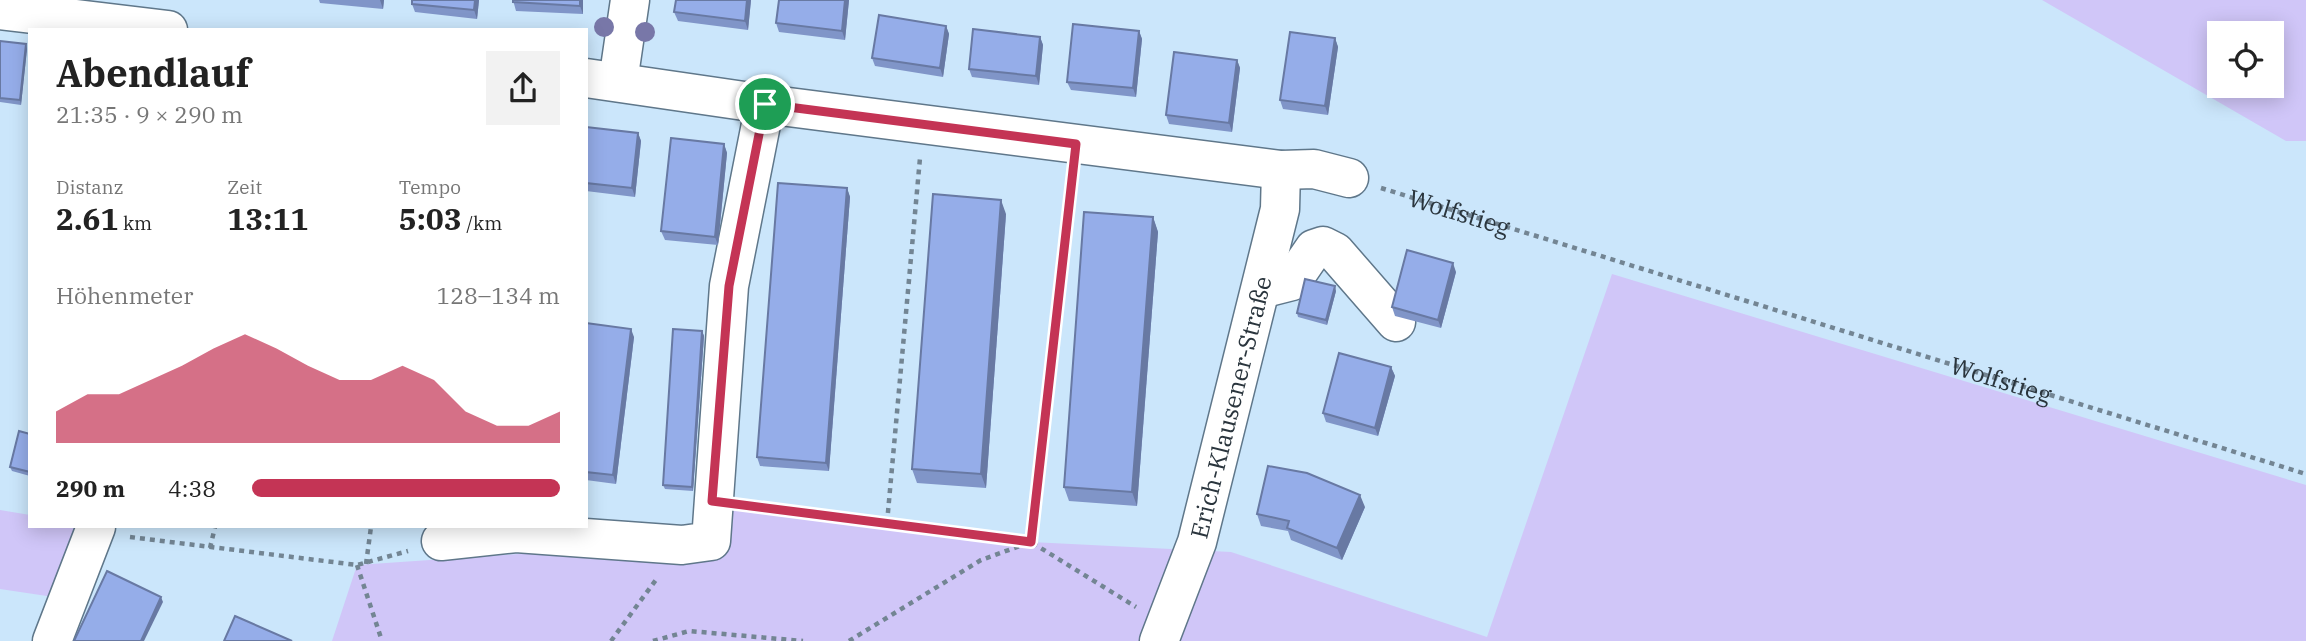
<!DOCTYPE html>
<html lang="de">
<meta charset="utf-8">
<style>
:root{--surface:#fff;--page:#f2f2f2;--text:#222;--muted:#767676;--accent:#c43455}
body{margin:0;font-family:"IBM Plex Serif",serif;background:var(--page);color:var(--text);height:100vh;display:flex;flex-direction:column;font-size:26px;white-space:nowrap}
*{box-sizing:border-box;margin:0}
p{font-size:23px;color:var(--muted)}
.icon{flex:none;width:38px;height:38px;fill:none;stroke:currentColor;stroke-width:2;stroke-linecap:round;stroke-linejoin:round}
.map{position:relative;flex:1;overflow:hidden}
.panel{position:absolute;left:28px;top:28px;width:560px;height:500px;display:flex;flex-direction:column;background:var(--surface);border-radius:0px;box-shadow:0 4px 18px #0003}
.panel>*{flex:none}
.fabs{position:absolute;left:2207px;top:21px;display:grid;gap:14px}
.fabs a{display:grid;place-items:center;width:77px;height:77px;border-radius:0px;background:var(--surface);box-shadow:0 4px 18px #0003;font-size:35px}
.pin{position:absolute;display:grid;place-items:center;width:60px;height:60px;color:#fff;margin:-30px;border:4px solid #fff;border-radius:50%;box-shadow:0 2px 7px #0007}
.round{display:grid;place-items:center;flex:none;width:74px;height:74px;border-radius:0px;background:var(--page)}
.overview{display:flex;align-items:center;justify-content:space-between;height:119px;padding:0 28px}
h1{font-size:38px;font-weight:700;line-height:52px}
.metrics{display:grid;grid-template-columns:repeat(3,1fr);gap:10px;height:119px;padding:7px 28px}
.metrics div{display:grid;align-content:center}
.metrics b{font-size:30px;font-weight:700}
.metrics small{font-size:19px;font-weight:400}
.metrics p{font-size:19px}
.chart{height:196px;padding:14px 28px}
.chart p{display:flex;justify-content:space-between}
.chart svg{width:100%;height:126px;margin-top:7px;fill:var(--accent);opacity:.7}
ul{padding:0 28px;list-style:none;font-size:23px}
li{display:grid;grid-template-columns:112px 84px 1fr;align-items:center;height:52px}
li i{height:18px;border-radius:9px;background:var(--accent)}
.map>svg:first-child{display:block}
</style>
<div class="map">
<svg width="2306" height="641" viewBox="0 0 2306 641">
<rect width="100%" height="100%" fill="#cbe6fb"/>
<!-- green -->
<g fill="#d0c6f8" fill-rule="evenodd">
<path d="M2042 0H2306V141H2286ZM2272 33V86H2219V33Z"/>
<path d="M1612 274 2306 485V641H332L357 565 710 541 712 501 1031 542 1231 552 1487 637Z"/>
<path d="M0 510 30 515V527H100L67 599 0 589Z"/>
</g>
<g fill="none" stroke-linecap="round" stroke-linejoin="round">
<!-- minor casing -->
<g stroke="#5f778a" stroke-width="41">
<g id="minor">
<path d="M0 10 168 30"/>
<path d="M586 78 765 104 1281 170 1314 169 1349 178"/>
<path d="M618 82 630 0"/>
<path d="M1261 289 1292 281 1314 249 1323 246 1335 252 1396 322"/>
<path d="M441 541 516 533 682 545 711 541 729 286 765 104"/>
<path d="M52 641 96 527"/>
<path id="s2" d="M1159 641 1197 542 1280 209 1281 170"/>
</g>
</g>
<!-- path -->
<g stroke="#738593" stroke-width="4.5" stroke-dasharray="5 5" stroke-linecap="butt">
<path id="s1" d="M1381 188 2306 474"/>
<path d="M748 506 1031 542 1072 177"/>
<path d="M887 523 920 158"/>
<path d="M130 537 357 565 408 551"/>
<path d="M210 548 215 527"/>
<path d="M366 564 371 527"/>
<path d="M357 565 382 641"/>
<path d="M611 641 658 577"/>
<path d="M653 641 689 631 803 641"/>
<path d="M849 641 981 560 1031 542 1136 607"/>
</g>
<!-- minor -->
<use href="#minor" stroke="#fff" stroke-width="38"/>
</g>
<!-- trees -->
<g fill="#7877a8">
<circle cx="604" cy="27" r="10"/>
<circle cx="645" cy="32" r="10"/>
</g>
<!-- wall -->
<g fill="#8095c8">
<path d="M319 0H384L383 9 320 3Z"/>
<path d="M412 0H479L477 19 415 12 412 4Z"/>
<path d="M513 0H583V14L516 11Z"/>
<path d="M676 0H751L748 30 678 21 674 12Z"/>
<path d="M779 0H849L845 40 779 32 776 23Z"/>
<path d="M946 26 949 34 943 77 875 66 872 58Z"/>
<path d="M1139 31 1142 39 1136 97 1071 90 1067 82Z"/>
<path d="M1040 37 1043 45 1039 85 972 77 969 69Z"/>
<path d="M1335 38 1338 47 1328 115 1283 109 1280 100Z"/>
<path d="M0 41 26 44 27 49 21 105 0 102Z"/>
<path d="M1237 60 1240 68 1232 132 1169 124 1166 115Z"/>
<path d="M586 127 638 133 641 141 635 197 586 191Z"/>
<path d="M724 144 727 153 718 245 665 240 661 231Z"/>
<path d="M847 188 850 197 829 471 760 466 757 457Z"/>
<path d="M1006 214 986 488 917 483 912 469Z"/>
<path d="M1153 217 1158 232 1137 506 1069 501 1064 487Z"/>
<path d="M1456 272 1441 328 1395 316 1392 307Z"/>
<path d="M1336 291 1327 325 1298 317 1297 313Z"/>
<path d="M586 323 634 337 616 484 586 480Z"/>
<path d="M702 331 704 336 693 491 665 489 663 485Z"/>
<path d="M1391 367 1395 376 1378 436 1326 422 1323 413Z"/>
<path d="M30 434V476L12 471 10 467Z"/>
<path d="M1365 507 1342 560 1291 540 1288 531 1261 526 1257 514Z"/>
</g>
<!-- shaded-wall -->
<g fill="#6879a3">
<path d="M380 0H384L383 9Z"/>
<path d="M475 0H479L477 19 474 10Z"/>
<path d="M580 0H583V14L580 6Z"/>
<path d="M747 0H751L748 30 745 21Z"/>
<path d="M845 0H849L845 40 842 31Z"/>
<path d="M946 26 949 34 943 77 940 68Z"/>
<path d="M1139 31 1142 39 1136 97 1133 88Z"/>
<path d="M1040 37 1043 45 1039 85 1036 76Z"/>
<path d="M1335 38 1338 47 1328 115 1325 106Z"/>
<path d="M26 44 27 49 21 105 20 100Z"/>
<path d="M1237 60 1240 68 1232 132 1229 123Z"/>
<path d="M638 133 641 141 635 197 632 188Z"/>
<path d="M724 144 727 153 718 245 715 237Z"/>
<path d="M847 188 850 197 829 471 826 463Z"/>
<path d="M1001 200 1006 214 986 488 981 474Z"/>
<path d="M1153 217 1158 232 1137 506 1132 492Z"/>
<path d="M1453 263 1456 272 1441 328 1438 320Z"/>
<path d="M1335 286 1336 291 1327 325 1326 320Z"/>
<path d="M631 329 634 337 616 484 613 475Z"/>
<path d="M702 331 704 336 693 491 692 487Z"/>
<path d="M1391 367 1395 376 1378 436 1375 428Z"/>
<path d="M1360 495 1365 507 1342 560 1337 548Z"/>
<path d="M161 597 163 602 144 641H141Z"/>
</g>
<!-- building -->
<g fill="#95ade9" stroke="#6879a3" stroke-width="2">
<path d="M412 0H475L474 10 412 4Z"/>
<path d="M513 0H580V6L513 2Z"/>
<path d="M676 0H747L745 21 674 12Z"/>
<path d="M779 0H845L842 31 776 23Z"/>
<path d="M879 15 946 26 940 68 872 58Z"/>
<path d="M1073 24 1139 31 1133 88 1067 82Z"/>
<path d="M973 29 1040 37 1036 76 969 69Z"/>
<path d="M1290 32 1335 38 1325 106 1280 100Z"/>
<path d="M0 41 26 44 20 100 0 98Z"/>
<path d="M1174 52 1237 60 1229 123 1166 115Z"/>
<path d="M586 127 638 133 632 188 586 183Z"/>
<path d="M671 138 724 144 715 237 661 231Z"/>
<path d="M778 183 847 188 826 463 757 457Z"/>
<path d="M933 194 1001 200 981 474 912 469Z"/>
<path d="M1084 212 1153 217 1132 492 1064 487Z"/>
<path d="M1407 250 1453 263 1438 320 1392 307Z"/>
<path d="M1305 279 1335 286 1326 320 1297 313Z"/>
<path d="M586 323 631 329 613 475 586 472Z"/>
<path d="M673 329 702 331 692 487 663 485Z"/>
<path d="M1339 353 1391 367 1375 428 1323 413Z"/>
<path d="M19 431 30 434V472L10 467Z"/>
<path d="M1268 466 1307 473 1360 495 1337 548 1287 528 1289 521 1257 514Z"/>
<path d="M107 571 161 597 141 641H74Z"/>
<path d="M235 616 292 641H224Z"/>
</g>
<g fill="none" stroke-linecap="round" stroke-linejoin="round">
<!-- route casing -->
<g stroke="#fff" stroke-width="14">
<path id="route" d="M765 104 1076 144 1031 542 712 501 729 286Z"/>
</g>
<!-- route -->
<use href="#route" stroke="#c43455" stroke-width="9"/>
</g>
<g text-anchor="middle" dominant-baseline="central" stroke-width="6" stroke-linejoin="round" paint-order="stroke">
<!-- street labels -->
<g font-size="24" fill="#2a353d" stroke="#cbe6fb">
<text stroke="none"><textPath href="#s1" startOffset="82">Wolfstieg</textPath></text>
<text stroke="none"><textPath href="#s1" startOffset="649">Wolfstieg</textPath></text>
<text stroke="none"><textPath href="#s2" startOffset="245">Erich-Klausener-Straße</textPath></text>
</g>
</g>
</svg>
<div class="fabs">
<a><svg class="icon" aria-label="locate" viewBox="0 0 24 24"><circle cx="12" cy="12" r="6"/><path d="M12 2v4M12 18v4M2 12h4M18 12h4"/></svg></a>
</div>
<div class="pin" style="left:765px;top:104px;background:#1e9e55"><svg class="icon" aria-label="arrive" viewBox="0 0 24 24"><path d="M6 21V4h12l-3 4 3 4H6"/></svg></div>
<section class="panel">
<div class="overview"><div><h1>Abendlauf</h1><p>21:35 · 9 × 290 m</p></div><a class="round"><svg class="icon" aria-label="share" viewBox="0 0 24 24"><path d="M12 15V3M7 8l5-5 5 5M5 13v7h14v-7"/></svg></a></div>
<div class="metrics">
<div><p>Distanz</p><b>2.61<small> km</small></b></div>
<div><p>Zeit</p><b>13:11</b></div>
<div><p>Tempo</p><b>5:03<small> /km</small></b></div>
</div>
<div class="chart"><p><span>Höhenmeter</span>128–134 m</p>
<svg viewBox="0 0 160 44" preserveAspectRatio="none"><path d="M0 44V33L10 27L20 27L30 22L40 17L50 11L60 6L70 11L80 17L90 22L100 22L110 17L120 22L130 33L140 38L150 38L160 33V44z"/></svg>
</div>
<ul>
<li><b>290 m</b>4:38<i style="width:100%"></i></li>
</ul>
</section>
</div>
